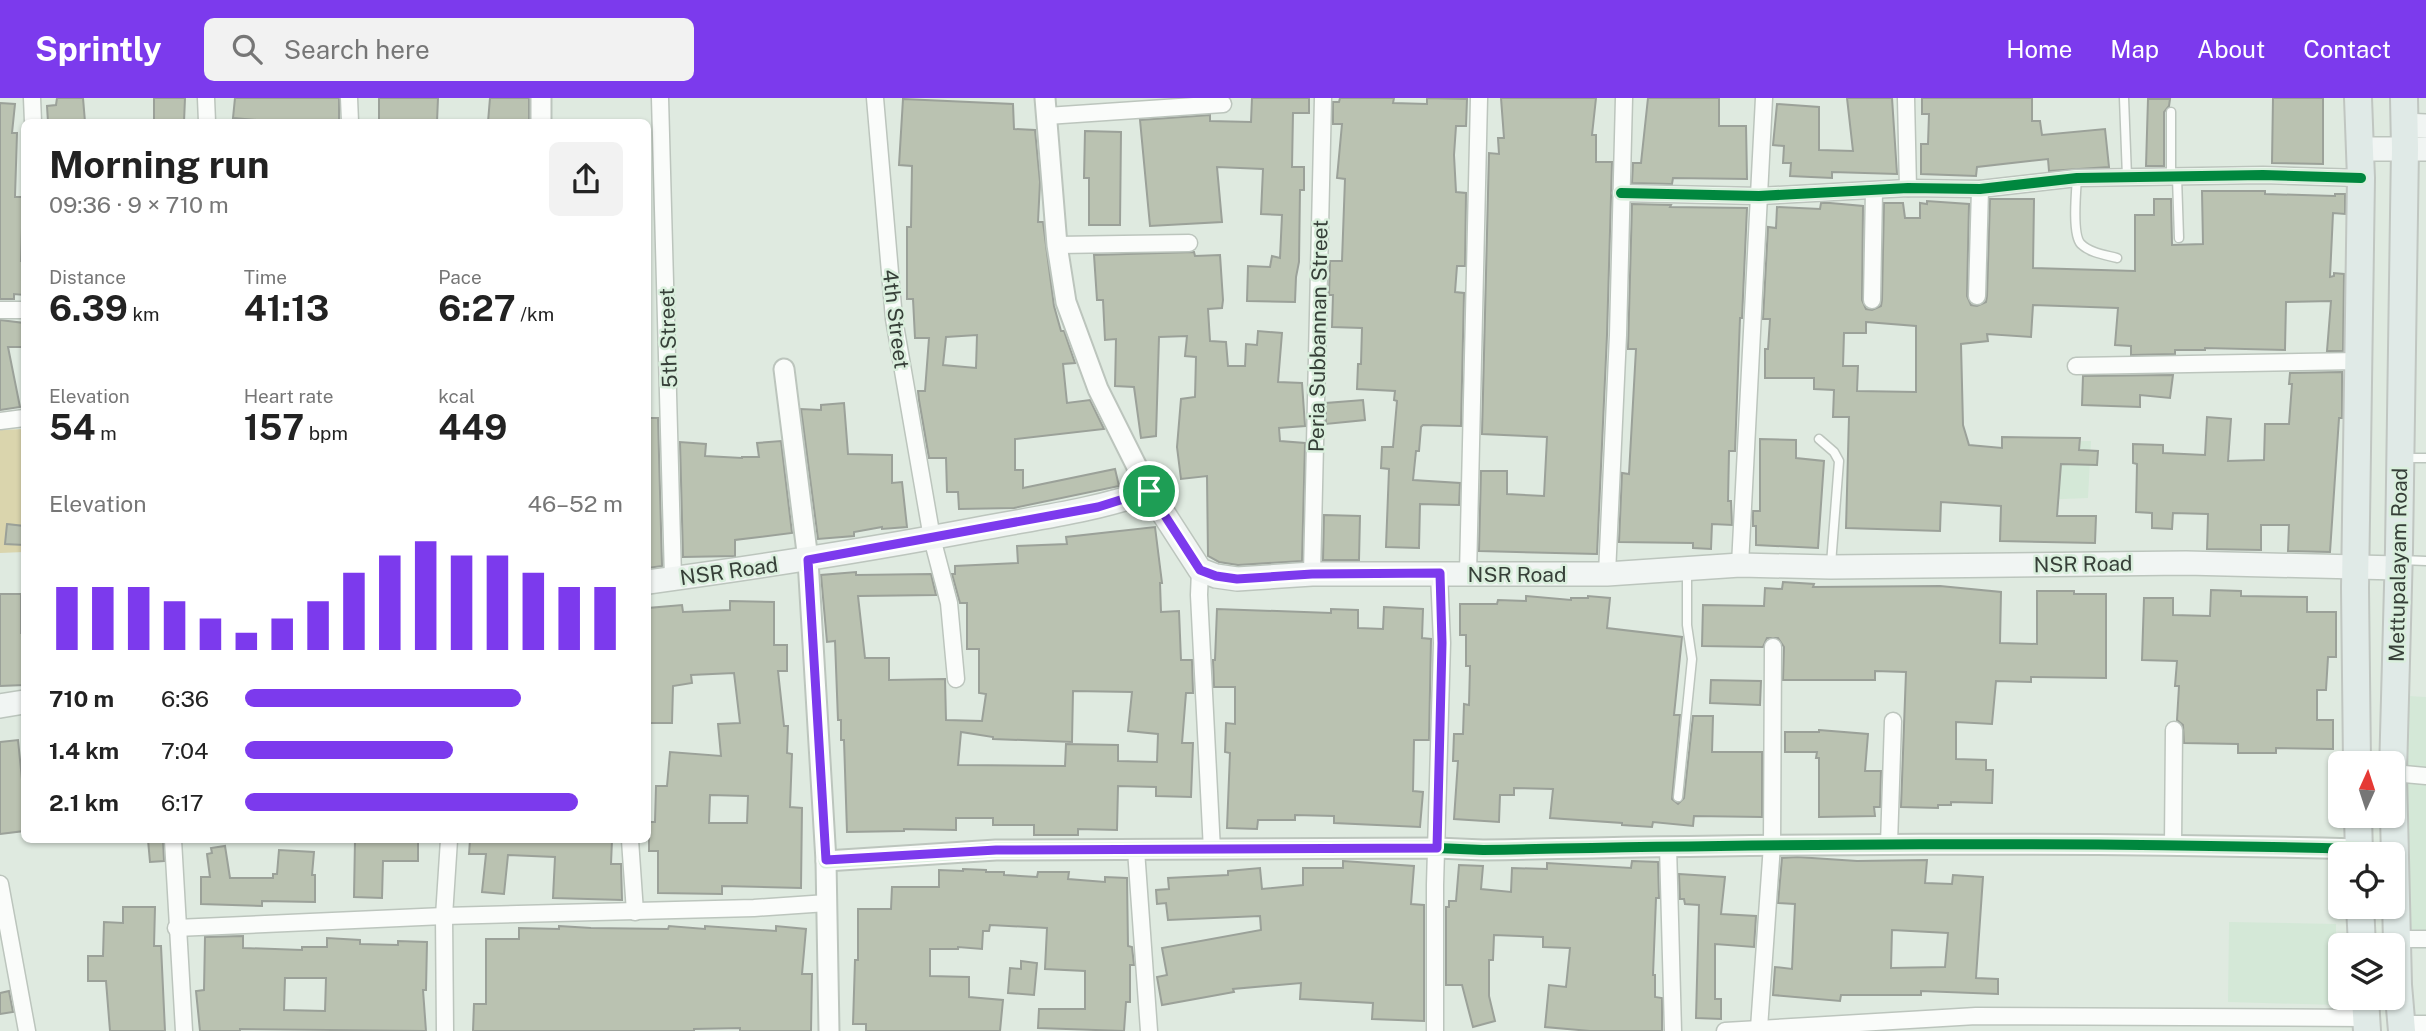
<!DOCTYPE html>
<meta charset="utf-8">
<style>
:root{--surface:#fff;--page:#f2f2f2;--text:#222;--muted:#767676;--accent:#7c3aed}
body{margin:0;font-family:"Public Sans",sans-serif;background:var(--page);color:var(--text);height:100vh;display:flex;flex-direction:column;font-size:26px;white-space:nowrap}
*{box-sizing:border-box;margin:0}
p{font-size:23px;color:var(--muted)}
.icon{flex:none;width:38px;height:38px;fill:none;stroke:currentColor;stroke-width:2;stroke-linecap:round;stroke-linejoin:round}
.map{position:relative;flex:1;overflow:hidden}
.side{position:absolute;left:21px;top:21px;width:630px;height:724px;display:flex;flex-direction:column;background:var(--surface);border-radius:10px;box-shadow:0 2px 5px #0004}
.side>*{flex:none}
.needle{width:46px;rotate:3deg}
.fabs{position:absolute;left:2328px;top:653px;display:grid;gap:14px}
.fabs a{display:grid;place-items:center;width:77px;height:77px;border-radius:10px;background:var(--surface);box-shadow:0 2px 5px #0004;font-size:35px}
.pin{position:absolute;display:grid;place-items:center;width:60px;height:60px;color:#fff;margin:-30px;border:4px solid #fff;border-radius:50%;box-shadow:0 2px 7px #0007}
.round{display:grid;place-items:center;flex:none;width:74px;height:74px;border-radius:10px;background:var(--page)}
.summary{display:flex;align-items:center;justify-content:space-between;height:119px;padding:0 28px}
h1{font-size:38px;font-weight:700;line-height:52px}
.metrics{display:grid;grid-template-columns:repeat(3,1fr);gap:10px;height:119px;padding:7px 28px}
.metrics div{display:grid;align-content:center}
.metrics b{font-size:35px;font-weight:700}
.metrics small{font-size:19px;font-weight:400}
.metrics p{font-size:19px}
.chart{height:196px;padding:14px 28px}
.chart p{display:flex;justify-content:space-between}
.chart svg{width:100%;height:126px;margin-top:7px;stroke:var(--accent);stroke-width:6}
ul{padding:0 28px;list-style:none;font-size:23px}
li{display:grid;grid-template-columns:112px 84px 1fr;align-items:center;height:52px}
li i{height:18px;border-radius:9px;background:var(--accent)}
header{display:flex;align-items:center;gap:42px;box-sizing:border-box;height:98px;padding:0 35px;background:var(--accent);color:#fff}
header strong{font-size:33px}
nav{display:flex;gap:38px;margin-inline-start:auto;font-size:24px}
.search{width:490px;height:63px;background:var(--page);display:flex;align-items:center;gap:18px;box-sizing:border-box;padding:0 24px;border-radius:10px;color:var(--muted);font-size:26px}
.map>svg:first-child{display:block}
</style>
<header>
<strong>Sprintly</strong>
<div class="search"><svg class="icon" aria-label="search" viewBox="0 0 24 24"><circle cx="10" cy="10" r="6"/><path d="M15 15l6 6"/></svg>Search here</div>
<nav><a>Home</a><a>Map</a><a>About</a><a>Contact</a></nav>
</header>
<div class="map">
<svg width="2426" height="933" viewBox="0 0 2426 933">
<rect width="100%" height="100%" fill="#dfeae0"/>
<!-- built -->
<g fill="#d4e8d7">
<path d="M2091 343 2088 400 2009 403V344Z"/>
<path d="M2408 598 2426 599V832L2406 831Z"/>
<path d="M2229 824 2336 826 2337 907 2228 904Z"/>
</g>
<!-- green -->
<path fill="#dad5ad" d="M24 331V454L0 455V332Z"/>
<!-- building -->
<g fill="#bac2b1" stroke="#9ba199" stroke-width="2" fill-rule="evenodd">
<path d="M57 0H83L85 24H48L47 8 56 7Z"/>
<path d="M154 0H185L184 24H154Z"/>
<path d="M235 0H339V24H278L233 20Z"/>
<path d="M379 0H438L437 24H379Z"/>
<path d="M490 0H529V24H488Z"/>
<path d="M1252 0H1309V15H1293L1292 69H1304V92H1300L1299 164 1296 179 1295 204 1247 203 1248 168 1270 169 1272 158 1280 160 1282 117 1261 116 1263 71 1217 69 1222 124 1150 128 1140 22 1210 17V23L1251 24Z"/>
<path d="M1340 0H1394L1393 5 1427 6V0L1467 1 1466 28H1456L1454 57 1456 94 1466 95 1465 168H1457L1455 194 1464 195 1461 328 1423 327 1421 329 1419 353H1416L1413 382 1460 385 1459 407 1420 406 1419 450 1386 449 1389 371 1381 370 1382 349H1393L1397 303 1394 302 1395 293 1357 291 1358 266H1361L1362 230 1332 229 1333 197H1329L1330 163H1342L1345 81 1337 80 1342 26H1333V4H1339Z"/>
<path d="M1501 0H1596L1592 37H1596V64H1612L1607 237 1597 456 1479 453 1481 373H1507V396L1544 398 1547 339 1482 336 1489 55 1499 56 1498 40H1504Z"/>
<path d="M1648 0H1719V28H1746L1747 81 1673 80 1672 86 1632 85 1633 65H1641Z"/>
<path d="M1847 0H1892L1897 76 1832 74V80L1790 78 1791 65H1783L1784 48 1773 47 1777 6 1819 9V52L1853 53Z"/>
<path d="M1922 0H2032V23H2040L2042 37 2105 31 2109 69 2049 73 2048 61 1977 69 1976 78 1921 76V46H1928L1929 16H1922Z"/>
<path d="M2273 0H2323V66L2272 65Z"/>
<path d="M903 1 1013 6 1014 31 1035 32 1040 84 1038 124H1043L1054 208 1061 233H1064L1075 265 1063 266 1067 305 1090 302 1104 331 1015 341V372H1023V390L1115 371 1119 388 1014 410 959 411 958 394H947L946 360H929L919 302 918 293H925L929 240H915L913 201H907V129H911L912 68 899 67ZM977 237 976 270 943 267 946 239Z"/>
<path d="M2148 1H2170L2169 8 2164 14V68H2146Z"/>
<path d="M0 5 15 6 12 35H17L15 99H24V130H22L21 163H23L22 182H24V197L14 196V201H0Z"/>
<path d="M1085 33 1121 34 1120 127H1089V80H1084Z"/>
<path d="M2202 93H2265V96L2335 98V96H2345V116L2333 115 2330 179 2334 178V175L2344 176 2343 253H2327L2331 203 2286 204 2285 252 2205 250V252H2175V256L2131 257V248L2115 247 2118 210 2033 207 2031 239 1987 236 1988 243 1961 246 1963 327 1969 347 2002 350V339L2080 340 2079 352 2098 353 2097 367 2061 366 2057 418H2096L2095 445 2000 443 2001 408 1941 404 1940 433 1846 430 1849 319H1833L1834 292 1814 291V280H1765V251H1768L1770 221H1763L1768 129 1776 130 1777 109 1820 111 1821 105H1830L1863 108 1862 202 1866 211 1872 212 1881 208 1882 202 1884 105H1903L1905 120H1920V105L1927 106V103L1969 106 1967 198 1971 207 1977 208 1986 204 1987 198 1990 101H2034L2033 170 2135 173V117H2154V101H2171L2172 147 2203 146ZM1866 224 1916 228V294L1857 293 1858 268H1843L1844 235H1866Z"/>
<path d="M1632 106 1671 107 1670 109 1747 110 1742 220H1740L1735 353H1729L1728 403H1731L1732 427 1712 426 1711 451 1693 450V445L1619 444 1622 375 1629 376 1636 251H1628Z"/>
<path d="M1194 154 1195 158 1220 157 1223 202 1222 210 1208 211 1210 243 1226 244 1228 268H1245L1246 246 1257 247 1258 233 1282 235 1278 284 1302 285 1305 328 1279 330 1280 343 1305 345 1302 463 1238 467 1219 464 1208 458 1207 378 1181 381 1177 349 1181 301 1195 299 1196 259 1185 258 1187 238 1159 239 1156 338 1141 340 1134 289 1115 288 1116 241 1105 242 1103 202H1097L1094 157Z"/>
<path d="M0 222 24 225V249H8L20 309 0 312Z"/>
<path d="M2342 274V320H2339L2330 454 2288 453 2289 427H2261V452L2207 451 2208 416 2173 415 2172 431 2152 430V415L2136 414 2137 366 2133 365V346L2163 347V355L2205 357 2207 319 2231 321 2228 363 2264 362 2265 326H2289L2292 286H2289L2290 275Z"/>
<path d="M2173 277 2170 300 2140 297V309L2082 307 2083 278Z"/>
<path d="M1363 302 1365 322 1326 326V305Z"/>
<path d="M844 305 848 356 892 357V385L902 384 907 429 882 431V429L854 434V438L818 441 801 311 821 312V307Z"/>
<path d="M648 320H658L662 468 648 470Z"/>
<path d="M1760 341 1796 342V360L1824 363 1818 450 1756 447V428H1753V413H1760Z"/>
<path d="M781 343 792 435 735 442V458L683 459 680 344 706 346 705 358 742 360V359H759L757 345Z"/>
<path d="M1324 417 1360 418 1359 462H1323Z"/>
<path d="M7 426 24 428V447L5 446Z"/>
<path d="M1155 429 1162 485H1160L1161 514 1179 513 1181 562H1192L1193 595H1186L1182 645H1193L1191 699 1156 698V689L1118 688 1117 732 1078 731V737H1034V727H993V720H956V732L904 731V733L847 734 844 642H841V622H838L835 543 827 544 821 477 856 474V477L931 476 936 497 858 498 865 560H889V582L945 581 946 622 982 623 986 596 979 595V551H967V505H960L952 476H955V468L1018 465 1017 448 1067 446 1066 439ZM1073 593 1132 594 1128 633 1158 636 1157 664 1118 663V647L1066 646 1065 668 958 667 961 634 993 639V641L1072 644Z"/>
<path d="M1783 484 1814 486 1813 489 1940 488 2001 494 2000 545 2037 546V493H2074V496H2106V580L2031 579V584L1996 583 1992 626 1956 624V661L1986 662V672H1993L1992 705 1951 704V707H1938V710L1901 709 1906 574 1875 573V582H1783L1784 549 1778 540H1767L1763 549 1702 548 1703 507 1764 508 1765 490 1782 491Z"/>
<path d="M2211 492 2241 493V498L2307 499V514H2336V559H2328L2326 592H2317V622H2333V651L2276 650V655H2238V646L2184 645 2183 627 2177 622 2179 588H2175L2177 563 2142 562 2144 500H2173V517L2210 518Z"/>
<path d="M0 496H21V535H24V587L0 588Z"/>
<path d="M1526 498 1571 502V500H1588V498L1610 500 1607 530 1682 539 1674 617H1680L1672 701 1678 706 1684 700 1693 618H1713L1712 654H1762V719L1694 718 1693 728 1653 724 1652 729 1622 727V725L1550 720 1553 691 1514 690V697H1500L1499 724 1454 721 1458 663H1453L1454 636H1463L1464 606 1469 607 1470 568H1466V537H1460V506H1497L1498 502 1526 503Z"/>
<path d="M730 503 774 504V547H787V573H778L784 628H788L787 655 792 656 790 709 802 710 801 790 722 788V796L658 795V753H649V724H655L656 688H667L670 654 721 658 718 626 740 625 734 575 691 577 692 585 673 588 672 625H648V510L682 507 683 514 730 512ZM710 697 748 698 747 725H709Z"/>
<path d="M1384 509 1423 511 1422 540 1431 541 1429 642H1414L1413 693 1423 694 1420 729 1334 725V718L1295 717V722H1258L1257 731 1227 730 1230 655 1225 654 1226 625 1235 626V589H1214L1213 562H1215L1217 511 1331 515V511L1358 512V530L1383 531Z"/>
<path d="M1711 582 1761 583 1760 607 1710 605Z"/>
<path d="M1819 632 1868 636 1865 673H1881L1880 709H1874L1875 718 1819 719V660H1816L1817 654H1785V634H1819Z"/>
<path d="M18 642 24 701V733L0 736V644Z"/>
<path d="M148 742H163L164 763 150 764Z"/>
<path d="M355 742H418V763H383L382 800 354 799Z"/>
<path d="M470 742H612L611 766H621L622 802 553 800 555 759 508 757 504 796 482 794 486 756H469Z"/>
<path d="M225 748 230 780H273V776H277L279 752 314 754 312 777H315V804L262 803V808L201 806V779H210L207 756 212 755 211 750Z"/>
<path d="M1797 759 1857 763 1927 762 1925 785 1952 786 1953 777 1983 779 1976 880 1998 881V896L1921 893V897H1841L1840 903 1773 897 1775 869 1792 871 1795 806 1778 805 1782 760ZM1892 832 1948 835 1945 869 1891 870Z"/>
<path d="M1343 763 1414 768 1411 806 1424 807V923L1372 921 1373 905 1300 901 1301 885 1233 891 1234 894 1162 907 1157 879 1167 877 1162 850 1261 832 1260 818 1168 822 1166 805 1157 806 1156 792 1169 791 1168 780 1228 777V773L1260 770 1262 791 1303 787V770H1343Z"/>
<path d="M1632 763 1658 764 1659 800H1656L1653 877H1655V899L1662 900V933H1590L1545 929 1549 887 1566 889 1570 850 1543 849V839L1494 837 1493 862H1489V898L1495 923 1473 929 1462 887H1446V809H1449V803H1456L1459 767 1483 768 1481 791 1511 794 1512 770 1547 771V765L1631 770Z"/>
<path d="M963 771 986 772V774H1004V777L1037 779 1038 774H1069L1068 781 1105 784V779L1127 780 1128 848 1132 849 1134 867H1130V904H1126L1124 933 1038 930 1039 911H1085V873L1045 871 1047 830 990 827 989 833H983L982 851 958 849V851H930V878L969 879V899L1003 902 1000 933H866V926H853L855 862H858V811H891L892 789H939V772L963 773Z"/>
<path d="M1679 776 1725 779 1721 816 1756 818 1754 849 1715 846V901H1721V921L1696 920 1699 807 1685 806 1684 801H1680Z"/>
<path d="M123 809H155L154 848H161L165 933H110L106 883H88V858H103L104 824 123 825Z"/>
<path d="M559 828 591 830 668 831 669 828 705 831V828L776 833V828L806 831 802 876H812L811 933H740V930L694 931V933H473L474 906H486V841H519V830L559 831Z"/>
<path d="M243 838V850L302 852V849H327V840L360 842V846L398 847V843L427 844 426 892H423L426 933 240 931V933H200L196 893 204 892 205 839ZM285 880H326L325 913 284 912Z"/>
<path d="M1021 863 1037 865 1034 897 1008 895 1010 870 1021 871Z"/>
<path d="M9 893 13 914 0 916V895Z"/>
</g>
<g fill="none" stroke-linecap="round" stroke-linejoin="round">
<!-- service casing -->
<g stroke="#bcc5bd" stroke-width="11">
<g id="service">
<path d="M2124 0 2127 79"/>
<path d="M2171 14V79"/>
<path d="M2177 79 2179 140"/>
<path d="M2077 80C2076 94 2072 137 2081 146 2090 155 2106 157 2117 160"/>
<path d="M1819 341 1834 354 1839 363 1831 466"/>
<path d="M2404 360H2426"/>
<path d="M2401 462 2426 463"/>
<path d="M1678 699 1692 561 1687 527V474"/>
</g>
</g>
<!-- minor casing -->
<g stroke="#bcc5bd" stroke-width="19">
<g id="minor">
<path d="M32 0 33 24"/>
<path d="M206 0 207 24"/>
<path d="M349 0 350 24"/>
<path d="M660 0 673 480"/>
<path d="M875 0 894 221 932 440 949 505 956 581"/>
<path d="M1906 0 1908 90"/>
<path d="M1047 18 1223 6"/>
<path d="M1621 95 1759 98 1908 90 1980 91 2077 80 2263 77 2361 80"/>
<path d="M1057 147 1189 145"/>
<path d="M1977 198 1980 91"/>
<path d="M1872 202 1874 93"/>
<path d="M0 212H24"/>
<path d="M2076 268 2358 263"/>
<path d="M0 323 24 320"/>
<path d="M1740 467 1764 0"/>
<path d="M1200 472 1199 497 1212 752"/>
<path d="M1312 476 1323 0"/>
<path d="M1468 476 1479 0"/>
<path d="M1607 476 1618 237 1624 0"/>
<path d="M2393 675 2426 678"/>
<path d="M173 742 184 933"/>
<path d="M630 742 635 814"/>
<path d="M1889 746 1893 623"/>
<path d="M2173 747 2174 632"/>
<path d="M1668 748 1673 933"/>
<path d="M1136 752 1149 933"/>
<path d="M0 786 27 933"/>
<path d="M176 830 444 818 754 810 827 805"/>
<path d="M2397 841H2426"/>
<path d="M2401 926H2426"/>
<path d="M1759 930 1772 747 1773 549"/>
<path d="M445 933 444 818 449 742"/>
<path d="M1435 933V787L1442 545 1439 475"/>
<path d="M1725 933 1976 918 2366 920"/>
</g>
</g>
<!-- tertiary casing -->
<g stroke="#bcc5bd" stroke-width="23">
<g id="tertiary">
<path d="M541 0V24"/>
<path d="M1045 0 1057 147 1066 204 1098 291 1149 393"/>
<path d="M784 271 808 462 826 763 829 933"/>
<path d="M826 763 996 752 1437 750 1483 752C1775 746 2066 743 2358 751"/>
</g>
</g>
<!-- secondary casing -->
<g stroke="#bcc5bd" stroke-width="26">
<g id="secondary">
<path d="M2404 27 2426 28"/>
<path d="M2360 51H2426"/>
<path d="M648 484C758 469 868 452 978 431 1035 420 1094 413 1149 393L1200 472 1216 478 1237 481 1312 476H1607L1740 467 1831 469 2186 465 2398 470"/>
<path d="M0 608 24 604"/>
</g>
</g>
<!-- trunk casing -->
<g stroke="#c0c6c1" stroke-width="30">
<g id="trunk">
<path d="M2357 665 2355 490 2361 80 2358 0"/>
<path d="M2358 718 2359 756"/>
<path d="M2360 808 2362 847"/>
<path d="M2365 900 2367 933"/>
<path d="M2402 933 2398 887 2393 675 2399 451 2405 50 2404 0"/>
</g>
</g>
<!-- service -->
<use href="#service" stroke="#fafcfa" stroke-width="8"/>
<!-- minor -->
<use href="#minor" stroke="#fafcfa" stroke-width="16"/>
<!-- tertiary -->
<use href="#tertiary" stroke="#fafcfa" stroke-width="19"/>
<!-- secondary -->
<use href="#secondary" stroke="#f1f5f3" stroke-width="23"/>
<!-- trunk -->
<use href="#trunk" stroke="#e0eae7" stroke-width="26"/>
<!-- cycleway casing -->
<g stroke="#daefdd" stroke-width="15">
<g id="cycleway">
<path d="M1621 95 1759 98 1908 90 1980 91 2077 80 2263 77 2361 80"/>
<path d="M826 763 996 752 1437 750 1483 752C1775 746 2066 743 2358 751"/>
</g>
</g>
<!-- cycleway -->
<use href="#cycleway" stroke="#00873e" stroke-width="10"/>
</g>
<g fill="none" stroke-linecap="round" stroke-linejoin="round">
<!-- route casing -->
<g stroke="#fff" stroke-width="14">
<path id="route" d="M1149 393 1200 472 1216 478 1237 481 1312 476 1440 475 1442 545 1437 750 996 752 826 762 808 462 1098 409Z"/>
</g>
<!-- route -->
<use href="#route" stroke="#7c3aed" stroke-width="9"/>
</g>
<g text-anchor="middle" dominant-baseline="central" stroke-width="5" stroke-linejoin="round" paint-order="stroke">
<!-- street labels -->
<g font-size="21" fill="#363f38" stroke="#daefdd">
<text transform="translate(896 221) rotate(83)">4th Street</text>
<text transform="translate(1318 238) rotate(-89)">Peria Subbannan Street</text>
<text transform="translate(668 240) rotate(-92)">5th Street</text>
<text transform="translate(2083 466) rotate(-1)">NSR Road</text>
<text transform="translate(2398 467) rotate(-89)">Mettupalayam Road</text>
<text transform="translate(729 473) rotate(-8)">NSR Road</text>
<text x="1517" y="476">NSR Road</text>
</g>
</g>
</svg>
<div class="fabs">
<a><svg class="needle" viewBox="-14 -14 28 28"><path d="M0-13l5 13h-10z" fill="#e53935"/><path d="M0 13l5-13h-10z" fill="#767676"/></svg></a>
<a><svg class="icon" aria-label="locate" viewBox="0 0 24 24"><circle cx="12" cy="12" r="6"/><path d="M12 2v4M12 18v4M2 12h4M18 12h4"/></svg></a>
<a><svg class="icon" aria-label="layers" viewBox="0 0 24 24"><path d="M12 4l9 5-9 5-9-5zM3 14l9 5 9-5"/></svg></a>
</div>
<div class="pin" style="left:1149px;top:393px;background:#1e9e55"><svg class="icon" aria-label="arrive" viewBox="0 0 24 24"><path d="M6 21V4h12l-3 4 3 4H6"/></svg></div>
<section class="side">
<div class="summary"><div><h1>Morning run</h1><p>09:36 · 9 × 710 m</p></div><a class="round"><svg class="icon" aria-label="share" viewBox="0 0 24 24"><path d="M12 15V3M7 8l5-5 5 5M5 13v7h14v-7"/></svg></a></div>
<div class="metrics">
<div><p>Distance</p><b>6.39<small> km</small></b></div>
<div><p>Time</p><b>41:13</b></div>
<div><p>Pace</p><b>6:27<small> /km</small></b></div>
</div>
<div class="metrics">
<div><p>Elevation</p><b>54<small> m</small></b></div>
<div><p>Heart rate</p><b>157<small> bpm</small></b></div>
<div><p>kcal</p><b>449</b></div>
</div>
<div class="chart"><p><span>Elevation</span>46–52 m</p>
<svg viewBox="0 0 160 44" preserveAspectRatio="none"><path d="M5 44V22M15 44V22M25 44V22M35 44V27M45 44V33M55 44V38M65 44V33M75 44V27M85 44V17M95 44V11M105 44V6M115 44V11M125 44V11M135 44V17M145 44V22M155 44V22"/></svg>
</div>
<ul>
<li><b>710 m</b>6:36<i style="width:73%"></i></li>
<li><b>1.4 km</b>7:04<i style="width:55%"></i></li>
<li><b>2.1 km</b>6:17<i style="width:88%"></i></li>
</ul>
</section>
</div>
